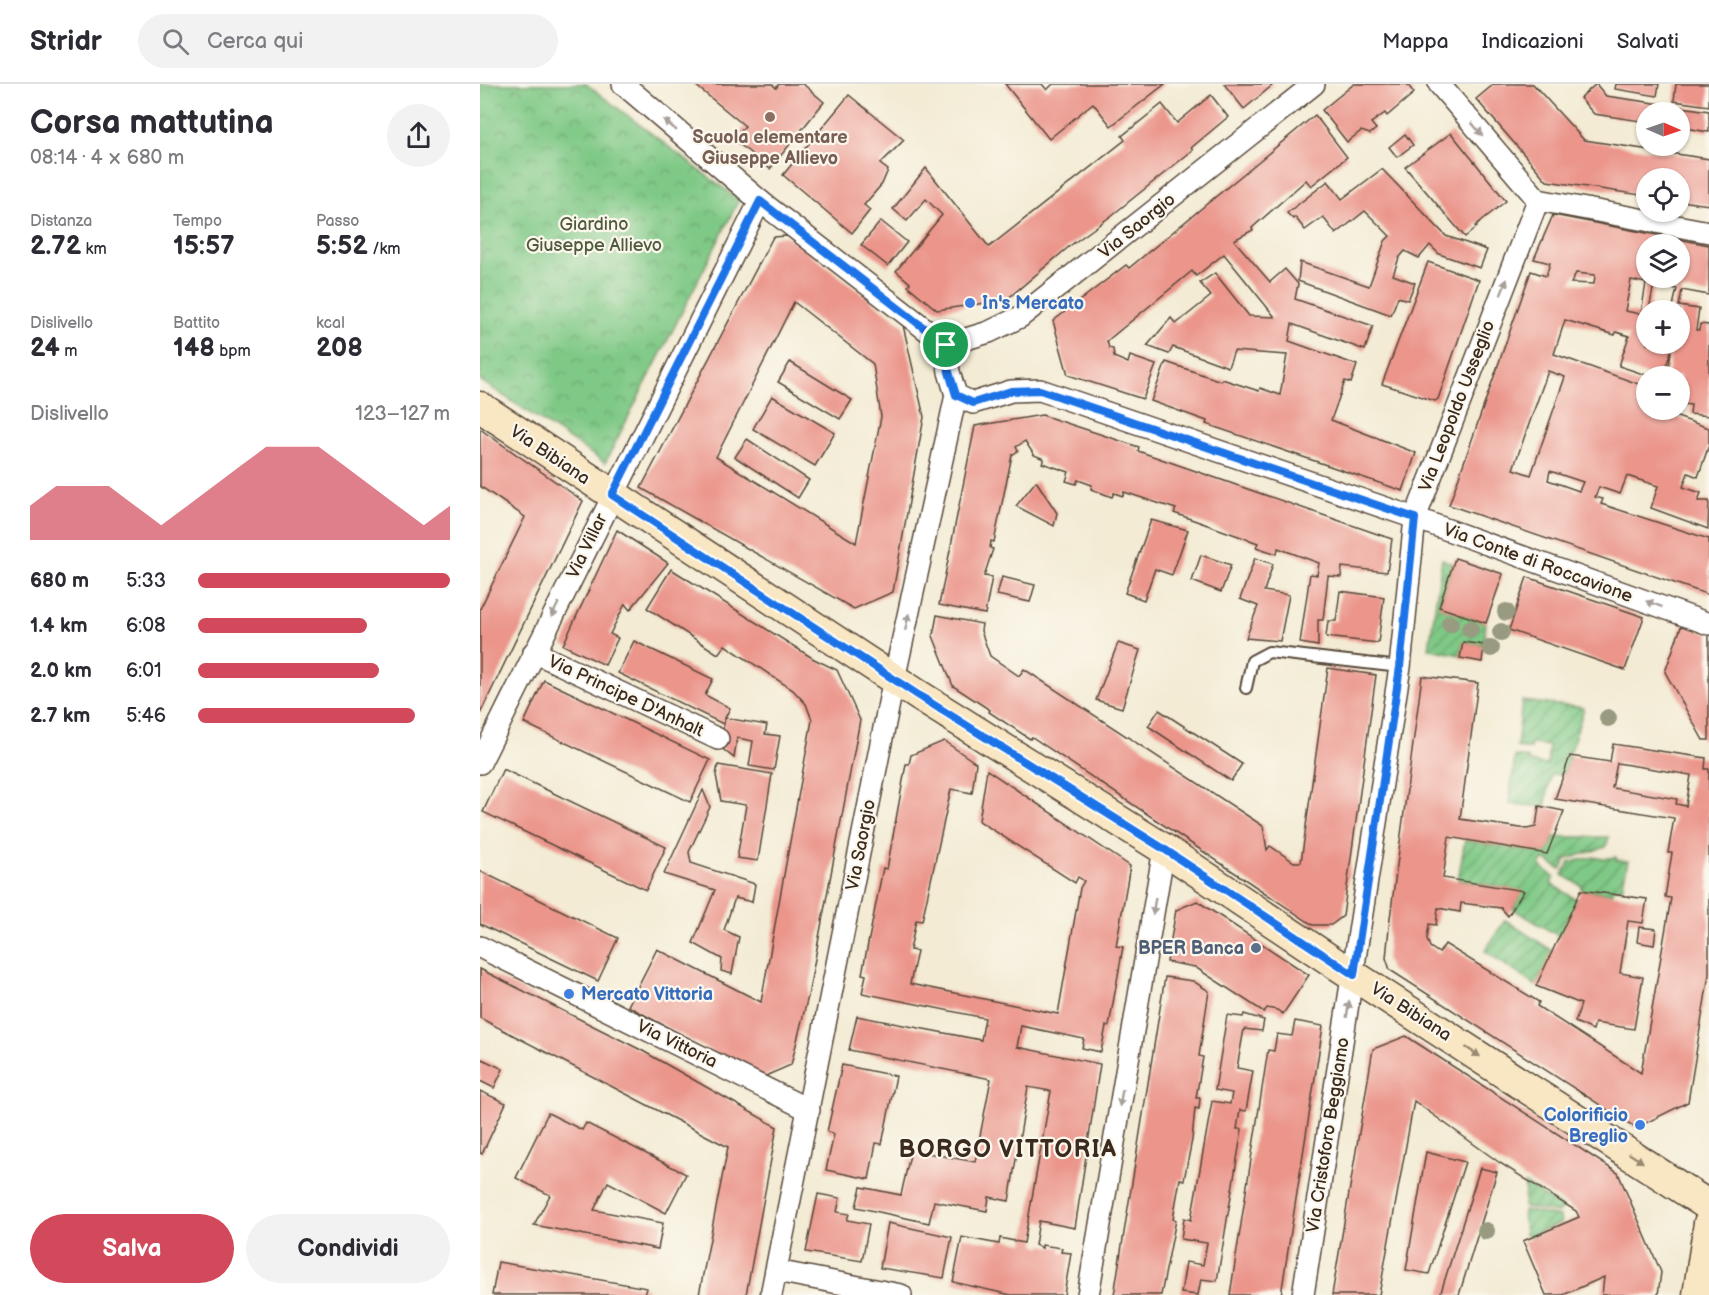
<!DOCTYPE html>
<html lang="it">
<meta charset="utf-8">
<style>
:root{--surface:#fff;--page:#f2f2f3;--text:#2b2b33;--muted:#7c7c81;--line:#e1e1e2;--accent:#d1495b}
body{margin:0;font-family:"Balsamiq Sans",sans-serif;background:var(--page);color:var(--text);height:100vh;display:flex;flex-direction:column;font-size:22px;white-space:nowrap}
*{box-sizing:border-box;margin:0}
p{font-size:20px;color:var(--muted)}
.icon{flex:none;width:33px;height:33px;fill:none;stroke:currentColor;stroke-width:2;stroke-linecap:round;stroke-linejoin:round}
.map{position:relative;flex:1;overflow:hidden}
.details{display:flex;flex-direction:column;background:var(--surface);width:480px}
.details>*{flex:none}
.needle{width:39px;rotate:92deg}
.fabs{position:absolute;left:1156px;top:18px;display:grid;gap:12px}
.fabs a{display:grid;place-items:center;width:54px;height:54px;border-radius:50%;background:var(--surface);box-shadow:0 2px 4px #0004;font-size:30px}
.pin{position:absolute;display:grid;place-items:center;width:51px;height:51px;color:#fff;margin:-26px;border:3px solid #fff;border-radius:50%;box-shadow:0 2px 6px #0007}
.round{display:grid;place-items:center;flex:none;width:63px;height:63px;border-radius:32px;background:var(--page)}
.head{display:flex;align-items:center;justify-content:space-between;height:102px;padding:0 30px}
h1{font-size:33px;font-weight:700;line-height:45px}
.figures{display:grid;grid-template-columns:repeat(3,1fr);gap:9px;height:102px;padding:6px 30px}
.figures div{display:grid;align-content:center}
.figures b{font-size:26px;font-weight:700}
.figures small{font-size:16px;font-weight:400}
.figures p{font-size:16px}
.chart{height:168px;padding:12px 30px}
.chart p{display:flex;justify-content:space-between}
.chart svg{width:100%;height:108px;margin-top:6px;fill:var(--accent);opacity:.7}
.primary-button{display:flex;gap:12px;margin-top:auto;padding:12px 30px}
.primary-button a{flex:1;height:69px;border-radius:36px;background:var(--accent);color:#fff;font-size:24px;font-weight:700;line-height:69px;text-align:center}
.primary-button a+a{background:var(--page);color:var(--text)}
ul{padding:0 30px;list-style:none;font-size:20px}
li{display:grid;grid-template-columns:96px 72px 1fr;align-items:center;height:45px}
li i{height:15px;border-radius:8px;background:var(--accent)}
header{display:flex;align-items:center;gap:36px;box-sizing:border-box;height:84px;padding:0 30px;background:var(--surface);border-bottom:2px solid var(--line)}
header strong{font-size:28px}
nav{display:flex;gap:33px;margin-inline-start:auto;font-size:21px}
.search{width:420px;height:54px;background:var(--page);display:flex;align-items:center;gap:15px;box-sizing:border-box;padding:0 21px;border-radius:33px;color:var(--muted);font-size:22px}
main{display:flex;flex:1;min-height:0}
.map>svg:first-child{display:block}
</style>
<header>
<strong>Stridr</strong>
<div class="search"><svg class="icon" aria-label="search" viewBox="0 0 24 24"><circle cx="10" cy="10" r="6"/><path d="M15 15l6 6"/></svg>Cerca qui</div>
<nav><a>Mappa</a><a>Indicazioni</a><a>Salvati</a></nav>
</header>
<main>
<section class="details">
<div class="head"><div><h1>Corsa mattutina</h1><p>08:14 · 4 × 680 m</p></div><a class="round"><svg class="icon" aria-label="share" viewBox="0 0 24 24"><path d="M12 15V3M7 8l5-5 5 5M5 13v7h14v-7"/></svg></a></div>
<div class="figures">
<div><p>Distanza</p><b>2.72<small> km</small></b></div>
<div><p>Tempo</p><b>15:57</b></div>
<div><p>Passo</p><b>5:52<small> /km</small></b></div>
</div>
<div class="figures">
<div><p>Dislivello</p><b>24<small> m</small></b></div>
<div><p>Battito</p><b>148<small> bpm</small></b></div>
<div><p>kcal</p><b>208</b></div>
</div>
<div class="chart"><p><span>Dislivello</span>123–127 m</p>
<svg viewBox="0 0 160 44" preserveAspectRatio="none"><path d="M0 44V30L10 22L20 22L30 22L40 30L50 38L60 30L70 22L80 14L90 6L100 6L110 6L120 14L130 22L140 30L150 38L160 30V44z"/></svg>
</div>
<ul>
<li><b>680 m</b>5:33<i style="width:100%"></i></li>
<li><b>1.4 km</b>6:08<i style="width:67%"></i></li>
<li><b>2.0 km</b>6:01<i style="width:72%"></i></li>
<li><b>2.7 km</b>5:46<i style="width:86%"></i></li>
</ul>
<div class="primary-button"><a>Salva</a><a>Condividi</a></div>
</section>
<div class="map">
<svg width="1229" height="1211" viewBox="0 0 1229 1211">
<defs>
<pattern id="park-crowns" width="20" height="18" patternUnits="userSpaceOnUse" patternTransform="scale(1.5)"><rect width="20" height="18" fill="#7fc986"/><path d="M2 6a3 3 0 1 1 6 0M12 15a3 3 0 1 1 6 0" fill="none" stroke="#69a36d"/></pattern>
<pattern id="garden-furrows" width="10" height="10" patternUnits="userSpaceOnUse" patternTransform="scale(1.5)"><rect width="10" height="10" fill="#7fc986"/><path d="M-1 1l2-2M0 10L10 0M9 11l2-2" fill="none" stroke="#69a36d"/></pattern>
</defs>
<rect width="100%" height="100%" fill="#fbf7ec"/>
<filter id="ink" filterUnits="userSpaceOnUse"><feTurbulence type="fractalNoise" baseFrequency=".0167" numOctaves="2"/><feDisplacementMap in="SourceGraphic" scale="12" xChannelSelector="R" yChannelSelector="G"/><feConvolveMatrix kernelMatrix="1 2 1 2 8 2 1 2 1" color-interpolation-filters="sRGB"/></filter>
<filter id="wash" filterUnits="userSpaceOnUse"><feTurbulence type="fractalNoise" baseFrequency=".008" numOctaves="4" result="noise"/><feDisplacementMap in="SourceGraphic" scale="24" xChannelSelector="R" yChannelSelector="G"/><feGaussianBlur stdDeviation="1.35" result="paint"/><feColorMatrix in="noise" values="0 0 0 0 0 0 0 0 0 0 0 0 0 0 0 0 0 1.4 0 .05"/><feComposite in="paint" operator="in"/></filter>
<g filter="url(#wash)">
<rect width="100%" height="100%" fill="#f3ebd4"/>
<!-- park -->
<path fill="url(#park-crowns)" stroke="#5d7a52" stroke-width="1.5" d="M0 0H106L259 116 125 379 0 296Z"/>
<!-- garden -->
<g fill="url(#garden-furrows)" stroke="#5d7a52" stroke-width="1.5">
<path d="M962 475 973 480 959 523 1006 539 1004 561 983 558 981 571 949 565Z"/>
<path d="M1042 617 1104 624 1083 691 1071 690 1065 723 1029 720 1035 672 1048 674 1049 678 1067 681 1069 662 1051 660 1050 665 1037 663Z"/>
<path d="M1074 753H1129L1126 763 1087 775 1081 786 1064 775 1060 782 1074 793 1071 800 1097 816 1080 853 1033 825 1043 807 978 796 985 756 1067 770Z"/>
<path d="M1114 773 1123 775 1136 773V776L1148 777 1142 804 1133 803 1132 809 1101 806 1102 802 1082 791 1090 778Z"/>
<path d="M1025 836 1073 867 1056 902 1005 867Z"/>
<path d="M1045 1100 1083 1124 1079 1129 1044 1123Z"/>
<path d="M1043 1126 1080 1133 1081 1139 1050 1152 1045 1151Z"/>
</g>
<g id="blocks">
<!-- building -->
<g fill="#eb958b" fill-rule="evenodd">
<path d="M214 0H292L296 4 299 0H323L344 18 290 85 253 55 265 42Z"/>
<path d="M525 0H562L567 6 573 0H685L631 42 613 19 569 55Z"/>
<path d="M744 0H794L764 25Z"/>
<path d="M874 0H927L934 9 907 32 905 29 891 39 896 45 890 50 881 47 867 58 842 26Z"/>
<path d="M1014 0H1053L1104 56 1229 75V121L1200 117V94H1167V112L1067 97 996 15Z"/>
<path d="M1116 0 1126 12 1229 27V48L1200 43V28H1167V38L1114 30 1100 14Z"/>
<path d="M1136 0H1179L1177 12 1135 5Z"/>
<path d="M1196 0H1229V22L1194 17Z"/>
<path d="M369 11 424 56 400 80 408 86 402 100 384 121 390 126 372 149 303 91Z"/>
<path d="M731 11 748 33 711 64 713 66 631 132 591 161 526 216 457 226 428 202 430 199 416 187 462 131 446 115 427 137 413 125 446 84 509 163 645 56 642 52 682 20 697 39Z"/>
<path d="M835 31 867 73 831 102 826 96 772 144 773 146 754 156 790 198 805 185 818 200 815 215 893 242 885 266 812 240 809 257 877 281 871 299 865 297 851 336 936 369 923 407 726 340 727 337 671 317 686 278 741 297 742 295 779 307 780 304 800 311 807 271 754 267 748 283 693 263 689 270 667 262 691 234 696 240 731 212 720 199 735 189 769 232 795 233 744 170 716 192 712 187 627 257 629 264 633 265 634 273 648 279 650 272 676 281 663 315 588 291 573 237 646 181 649 184Z"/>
<path d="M971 49 1026 117 995 142 997 143 985 153 925 83Z"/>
<path d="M925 50 933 61 917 73 909 63Z"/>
<path d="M902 85 966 152 1007 166 1000 184 959 170 950 161 939 174 925 167 919 174 913 191 935 199 928 216 918 213 911 231 818 197 820 178 889 202 905 157 910 152 885 127 856 150 843 133 825 146 815 133 813 135 807 129 848 97 862 115Z"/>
<path d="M1073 131 1229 161V211L1202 206 1199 222 1219 225 1216 246H1219L1220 240 1229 241V332L1210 330 1211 321 1202 320 1200 325V292H1188L1191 267 1183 292H1169L1139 282 1149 252 1136 248 1135 251 1085 236 1074 270 1167 303V326H1177L1229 344V361L1218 393 1208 389 1203 403 1221 409 1218 417H1229L1228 445 1171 424 1178 402 1147 392 1140 410 1119 403 1115 413 1123 415 1121 420 1229 455V511L969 421 1051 187 1066 192 1070 179 1054 175ZM1167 160H1200V194H1167ZM1096 189 1115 191 1114 200 1091 199ZM1151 196 1166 199 1161 230 1145 227ZM1174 200 1197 205 1192 226H1200V260H1167V226H1169ZM1068 287 1085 293 1051 391 1033 385ZM1070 387 1103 398 1099 407 1068 396Z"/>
<path d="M401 137 427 158 408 182 381 161Z"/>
<path d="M307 152 423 241 444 333 413 508 374 525 161 404 293 153ZM314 218 393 280 401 333 376 459 236 373Z"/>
<path d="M948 178 999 196 958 315 955 317 902 300Z"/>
<path d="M310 278 372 316 360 335 298 298Z"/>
<path d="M292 312 355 349 335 382 273 345Z"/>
<path d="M562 331 659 363 658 367 912 455 907 488 862 483 861 493 848 492 843 536H838V562L820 559 830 490 837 491 839 479 798 464 797 470 776 463 778 459 694 429 696 425 644 408 643 412 634 409 632 413 611 405 612 401 598 396 596 400 586 397 589 388 562 379 564 375 554 371 545 357 536 363 538 367 532 371 514 458 511 457 510 464 513 465 504 492 512 493 505 530 459 521 495 342Z"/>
<path d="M0 345 103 417 0 630V525L45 433 0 402Z"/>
<path d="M267 355 329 396 318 414 255 373Z"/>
<path d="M556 397 577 429 574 442 536 422Z"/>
<path d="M671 436 708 446 692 491 675 485 664 516 645 509Z"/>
<path d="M137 446 188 479 150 526 145 520 130 550 138 554 125 581 83 561Z"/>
<path d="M721 471 751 481 741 508 712 497Z"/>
<path d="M775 474 793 480 784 507 809 511 800 557 766 554 778 522 760 515Z"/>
<path d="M975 474 1023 490 1006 539 959 523Z"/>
<path d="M191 485 334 575 357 586 380 636 328 912 311 981 281 994 148 922 177 865 281 918 332 636 326 620 313 606 245 561 238 570 167 524Z"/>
<path d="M522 493 555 501 550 518 517 511Z"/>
<path d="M1047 493 1164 533 1145 586 1029 546Z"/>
<path d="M860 507 904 513 898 559 846 553 848 537H856Z"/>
<path d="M457 531 502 540 501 547 510 572 539 592 544 585 783 742 787 766 790 762 814 778H821L848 584 896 591 863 832 851 841H833L552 653 550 655 509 628 510 626 473 602 453 552Z"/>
<path d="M1202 540 1229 550V656H1223L1185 588Z"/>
<path d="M154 557 233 595 225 611 250 624 245 634 287 641 285 650 300 652 294 686 269 682 273 657 257 654 254 674 240 663 245 634 243 640 138 589Z"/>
<path d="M983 558 1004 561 1002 578 980 574Z"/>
<path d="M638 559 660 566 642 624 616 616Z"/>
<path d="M942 592 998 599 980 735 1047 745 1056 743 1059 722 1084 727 1067 770 969 753 963 794 1044 807 1028 832 1021 824 981 819 980 828 958 824 956 841 949 840 947 855 950 863 959 869 965 860 1059 918 1057 922 1161 989 1191 814 1185 813 1192 769H1188L1194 734 1075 715 1090 672 1130 678 1133 660 1226 674 1225 685H1229V890L1208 1018 1156 1044 910 886 906 874 910 834ZM1137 679 1211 691 1206 722 1196 720 1197 715 1132 704Z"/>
<path d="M64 596 230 676 210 718 44 639Z"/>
<path d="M679 626 762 680 751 697 668 642Z"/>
<path d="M464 657 496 679 492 709 471 705 442 837 436 836 430 866 437 867 430 900 578 930 600 804 604 797 598 793 595 799 499 737 507 686 650 782 636 862 643 863 629 942H626L621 968 602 964 604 955 541 942 537 963 620 980 595 1144 559 1137 555 1161 562 1164V1161L582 1164 581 1168 591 1169 584 1211H531L473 1198 482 1153 519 1160 520 1154 544 1159 571 1007 548 1003 529 1117 509 1113 507 1127 454 1117 449 1139 376 1123 381 1103 421 1111 431 1066 495 1078 511 995 369 966 377 932 501 956 505 934 382 909 386 891 382 890 403 784 407 785 426 680H429L431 671Z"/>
<path d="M238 681 292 690 278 777 257 774 266 721 241 717 236 691Z"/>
<path d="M23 685 186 763 166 806 3 728Z"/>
<path d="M223 706 230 723 209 768 211 779 275 800 272 818 255 814 244 846 259 853 252 890 241 887 242 875 213 859 235 806 184 790Z"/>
<path d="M0 787 138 854 118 897 0 840Z"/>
<path d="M1101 806 1167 815 1163 839 1148 837 1140 889 1163 893 1154 945 1115 939 1113 946 1095 938 1101 920 1056 902Z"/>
<path d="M717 817 829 891 803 930 797 926 787 924 784 928 715 883 687 878 696 826Z"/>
<path d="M1159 843 1176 845 1174 861 1157 858Z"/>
<path d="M0 885 161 966 297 1043 266 1211H219L248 1063 0 934Z"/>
<path d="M685 893 713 897 729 907 719 972 723 973 716 1014H720L719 1025 715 1024 712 1056 704 1096 700 1095 693 1135 696 1136 681 1211H634Z"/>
<path d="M764 930 784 936 782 947 764 945 757 984 773 987 766 1027 760 1026 757 1045H762L737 1197 721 1195 718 1211 701 1209 706 1178 723 1181 727 1159 701 1155 704 1134 711 1136 732 1017 750 1020 752 1009 735 1006 747 931 763 933Z"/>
<path d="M815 937 843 942 801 1211H750L788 966 794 967 797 950 812 952Z"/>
<path d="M926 952 1138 1089 1181 1188 1178 1211H1122L1124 1193 1083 1211H1066L1043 1157 1099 1133 1096 1127 1020 1079 934 1017 899 1211H852L893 965Z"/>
<path d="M0 974 23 985 14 1004 0 997Z"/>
<path d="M362 981 416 992 402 1060 396 1059 389 1095 346 1086 354 1050 347 1048Z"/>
<path d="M0 1007 26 1019 2 1070 0 1069Z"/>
<path d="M68 1029 102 1046 106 1039 206 1090 186 1129 128 1098 114 1126 183 1139 178 1165 54 1141 70 1111 36 1094Z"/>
<path d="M946 1068 985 1078 949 1190 926 1186Z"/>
<path d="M1000 1084 1017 1088 979 1211H960Z"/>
<path d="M338 1110 360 1114 357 1128 369 1130 367 1136 389 1140 382 1177 326 1168Z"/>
<path d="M408 1139 472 1153 464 1194 400 1184Z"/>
<path d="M18 1178 167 1204 165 1211H12Z"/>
</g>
</g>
</g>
<g filter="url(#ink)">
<use href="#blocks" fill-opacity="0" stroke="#574739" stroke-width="1.5"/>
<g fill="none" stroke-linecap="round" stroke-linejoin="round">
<!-- lane casing -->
<g stroke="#574739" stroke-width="14">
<path id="lane" d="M766 604 772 577 789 568 920 583"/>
</g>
<!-- street casing -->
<g stroke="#574739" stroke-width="24">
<g id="street">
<path d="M143 0 280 117 466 261 469 288 476 311 493 319 531 307 560 306 935 434 1229 540"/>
<path d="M959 0 1058 116 1229 148"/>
<path d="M466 261 509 248 540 233 834 0"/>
<path d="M54 568 238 655"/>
<path d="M0 679 280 117"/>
<path d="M0 863 329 1026"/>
<path d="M296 1187 421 1211"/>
<path d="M291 1211 410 614 476 311"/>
<path d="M608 1211 684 765"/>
<path d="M823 1211 920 583 935 434 1058 116"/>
</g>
</g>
<!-- secondary casing -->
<g stroke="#574739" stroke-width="33">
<g id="secondary">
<path d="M0 323 438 611 684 765 853 878 1229 1122"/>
<path d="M1218 1211 1229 1139"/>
</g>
</g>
<!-- lane -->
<use href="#lane" stroke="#fff" stroke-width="10"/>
<!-- street -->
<use href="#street" stroke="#fff" stroke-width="21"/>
<!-- secondary -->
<use href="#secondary" stroke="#f9e7c3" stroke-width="30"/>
</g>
<!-- trees -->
<g fill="#999b81">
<circle cx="1026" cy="528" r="9"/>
<circle cx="970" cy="540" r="9"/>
<circle cx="990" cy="545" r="9"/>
<circle cx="1021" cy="548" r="9"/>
<circle cx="1011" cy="564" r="9"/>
<circle cx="1128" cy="634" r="9"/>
<circle cx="1006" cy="1147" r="9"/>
</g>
<!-- one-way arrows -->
<defs><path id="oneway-solid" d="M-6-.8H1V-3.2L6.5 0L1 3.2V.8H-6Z" transform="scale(1.5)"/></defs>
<g fill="#a79f9a">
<use href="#oneway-solid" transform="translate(190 41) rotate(-140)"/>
<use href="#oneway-solid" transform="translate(997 45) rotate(50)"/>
<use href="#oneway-solid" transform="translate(1024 203) rotate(-69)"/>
<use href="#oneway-solid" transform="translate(1174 520) rotate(-160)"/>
<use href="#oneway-solid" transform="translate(75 526) rotate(116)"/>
<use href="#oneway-solid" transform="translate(427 538) rotate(-78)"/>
<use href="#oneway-solid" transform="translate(674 822) rotate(100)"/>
<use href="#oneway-solid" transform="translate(868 925) rotate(-81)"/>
<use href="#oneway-solid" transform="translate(641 1014) rotate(100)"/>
</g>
<g fill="#9a8870">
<use href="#oneway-solid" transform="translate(993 968) rotate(33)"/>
<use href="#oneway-solid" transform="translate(1156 1074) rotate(33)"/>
</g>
</g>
<g fill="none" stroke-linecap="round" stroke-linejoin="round" filter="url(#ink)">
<!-- route casing -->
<g stroke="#fff" stroke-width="12">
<path id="route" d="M280 117 466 261 469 288 476 311 493 319 531 307 560 306 935 434 920 583 874 891 684 765 438 611 132 411Z"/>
</g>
<!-- route -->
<use href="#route" stroke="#1a73e8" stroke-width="8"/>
</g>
<!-- markers -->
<circle fill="#8d6e63" stroke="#fbf7ec" stroke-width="2" cx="290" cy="33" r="6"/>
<g fill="#3f7fe0" stroke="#fbf7ec" stroke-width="2">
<circle cx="490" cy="219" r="6"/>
<circle cx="89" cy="910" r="6"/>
<circle cx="1160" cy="1041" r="6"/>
</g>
<circle fill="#5c6f8a" stroke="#fbf7ec" stroke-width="2" cx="776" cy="864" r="6"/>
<g text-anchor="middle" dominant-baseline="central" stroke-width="4.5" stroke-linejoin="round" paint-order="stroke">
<!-- education labels -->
<g font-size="18" font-weight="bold" fill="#785e54" stroke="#fbf7ec">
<text x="290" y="53">Scuola elementare<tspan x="290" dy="21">Giuseppe Allievo</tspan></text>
</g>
<!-- park labels -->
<g font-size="18" fill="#4f5a3d" stroke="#fbf7ec">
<text x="114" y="140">Giardino<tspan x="114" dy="21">Giuseppe Allievo</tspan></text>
</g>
<!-- street labels -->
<g font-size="18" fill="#3b2a1e" stroke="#fbf7ec">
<text transform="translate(657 142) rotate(-39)">Via Saorgio</text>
<text transform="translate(977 322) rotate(-69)">Via Leopoldo Usseglio</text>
<text transform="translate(70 371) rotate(34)">Via Bibiana</text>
<text transform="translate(107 462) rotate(-64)">Via Villar</text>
<text transform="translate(1058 479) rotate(20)">Via Conte di Roccavione</text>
<text transform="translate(146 612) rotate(25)">Via Principe D'Anhalt</text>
<text transform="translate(381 761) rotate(-79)">Via Saorgio</text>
<text transform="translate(931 928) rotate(33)">Via Bibiana</text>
<text transform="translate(197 960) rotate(26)">Via Vittoria</text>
<text transform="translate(848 1051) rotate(-81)">Via Cristoforo Beggiamo</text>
</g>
<!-- shop labels -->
<g font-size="18" font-weight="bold" fill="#366cbe" stroke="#fbf7ec" text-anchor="start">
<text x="502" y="219">In's Mercato</text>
<text x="101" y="910">Mercato Vittoria</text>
<text x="1148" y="1031" text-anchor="end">Colorificio<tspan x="1148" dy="21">Breglio</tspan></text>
</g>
<!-- service labels -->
<g font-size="18" font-weight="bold" fill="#4e5e75" stroke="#fbf7ec" text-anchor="end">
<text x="764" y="864">BPER Banca</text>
</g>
<!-- district labels -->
<g font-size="24" font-weight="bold" letter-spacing="1.5" fill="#3b2a1e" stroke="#fbf7ec">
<text x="528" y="1065">BORGO VITTORIA</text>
</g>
</g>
</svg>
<div class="fabs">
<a><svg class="needle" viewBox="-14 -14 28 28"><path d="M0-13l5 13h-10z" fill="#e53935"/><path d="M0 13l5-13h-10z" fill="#7c7c81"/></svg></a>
<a><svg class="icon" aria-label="locate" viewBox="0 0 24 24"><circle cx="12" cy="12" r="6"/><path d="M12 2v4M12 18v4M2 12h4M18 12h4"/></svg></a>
<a><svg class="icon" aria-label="layers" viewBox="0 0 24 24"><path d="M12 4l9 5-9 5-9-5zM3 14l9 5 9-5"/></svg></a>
<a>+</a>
<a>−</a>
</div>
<div class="pin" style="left:466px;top:261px;background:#1e9e55"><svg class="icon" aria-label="arrive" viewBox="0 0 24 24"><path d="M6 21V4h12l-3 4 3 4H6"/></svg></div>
</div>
</main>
